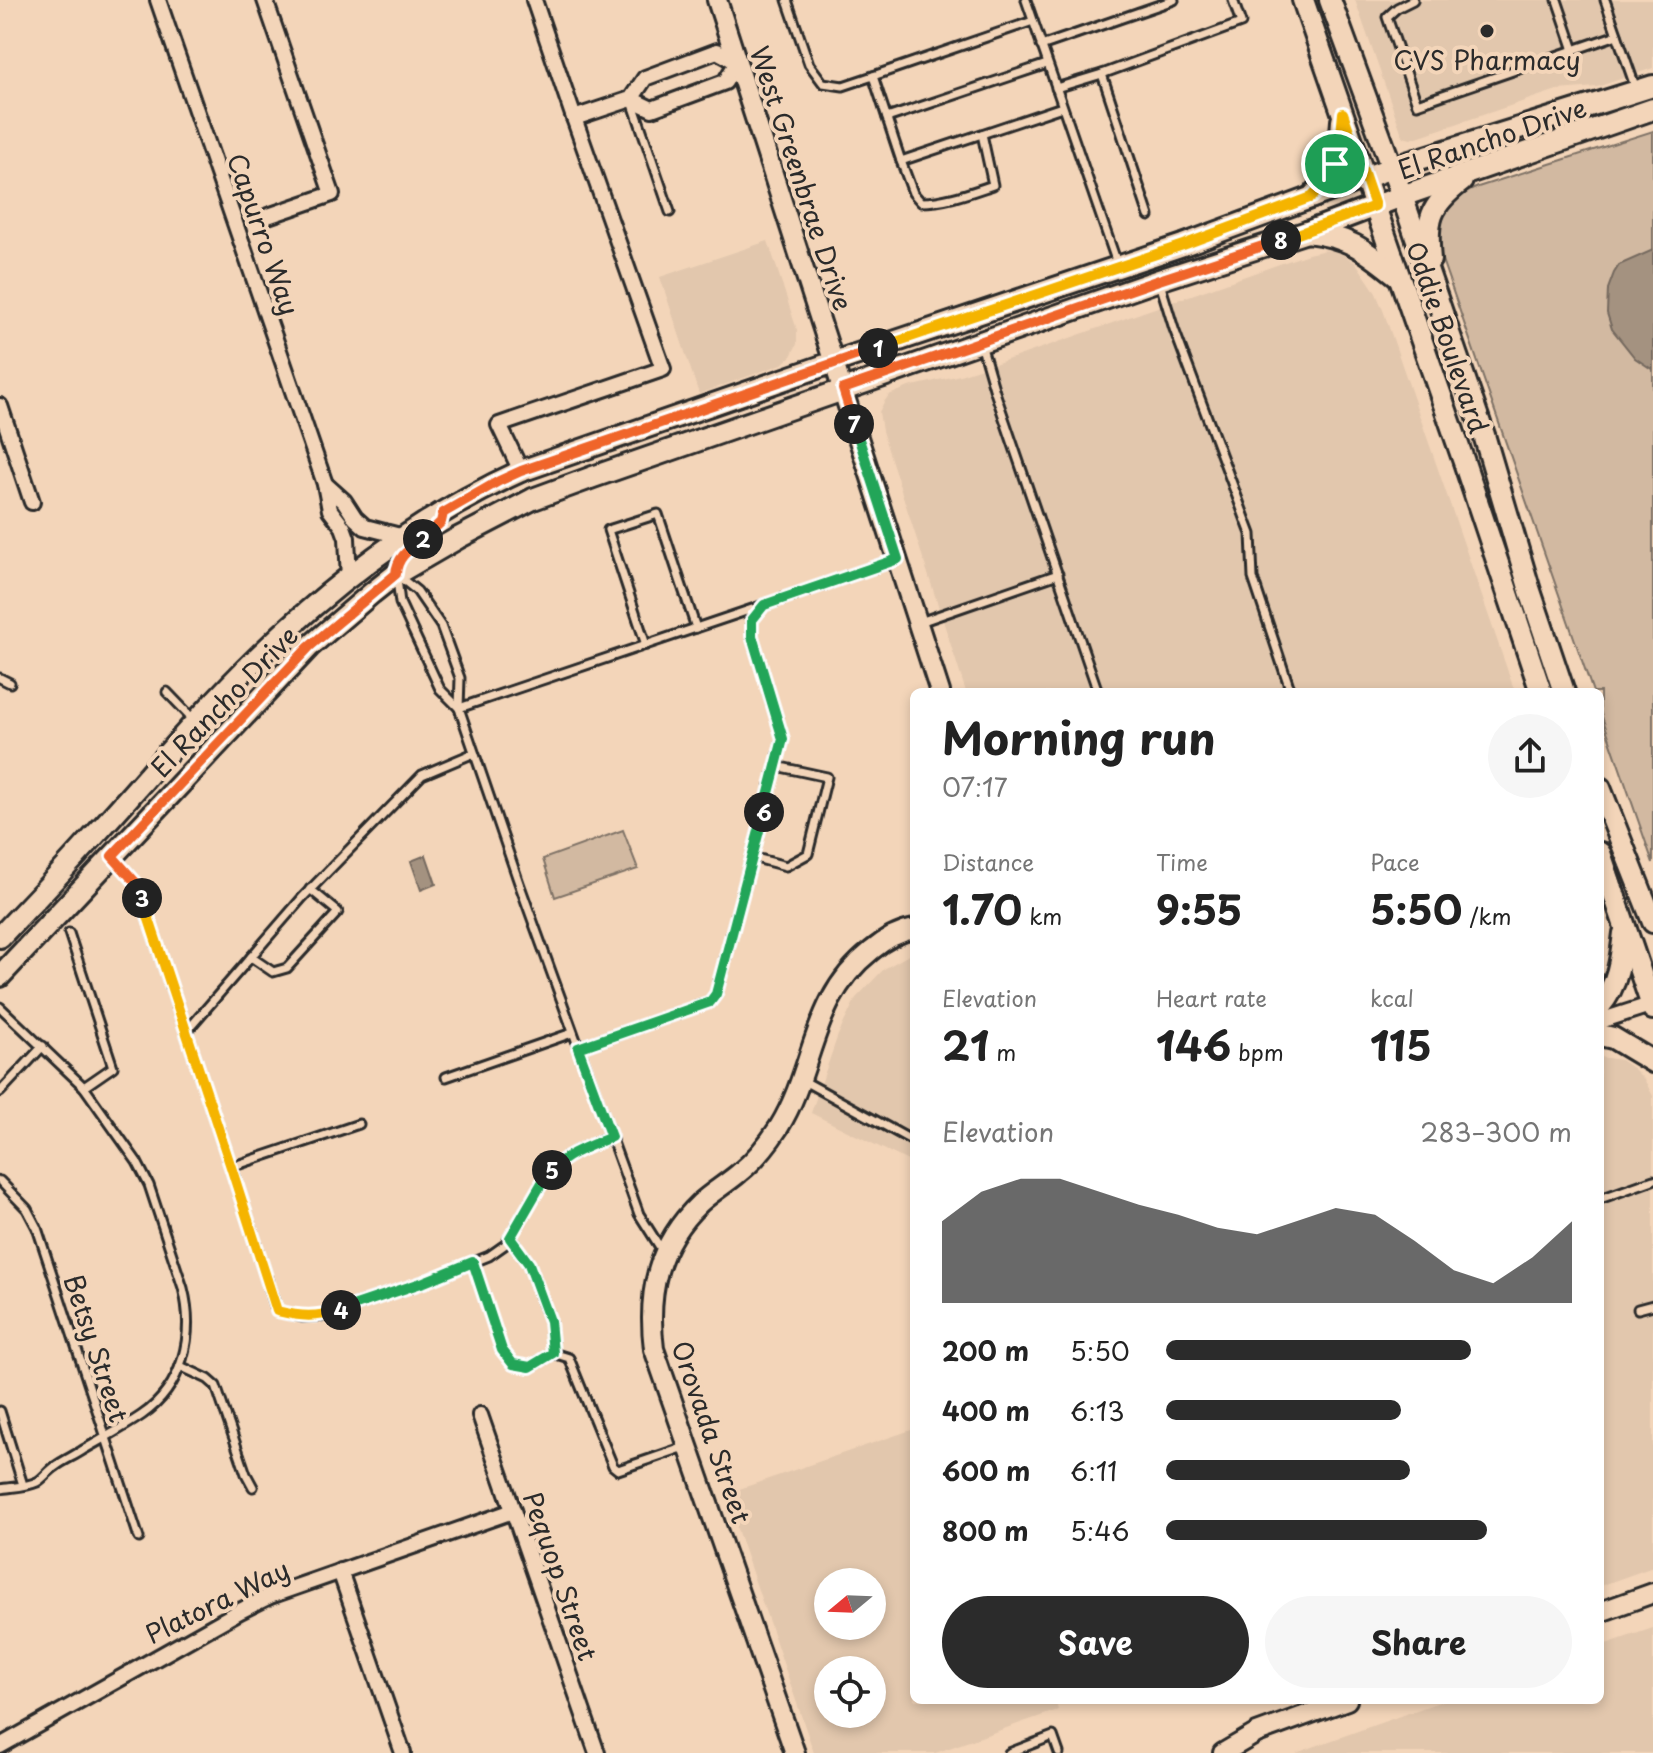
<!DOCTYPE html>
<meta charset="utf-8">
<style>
:root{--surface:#fff;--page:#f6f6f6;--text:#222;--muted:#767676;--accent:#2b2b2b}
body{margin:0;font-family:"Playpen Sans",sans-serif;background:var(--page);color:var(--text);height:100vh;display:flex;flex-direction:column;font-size:30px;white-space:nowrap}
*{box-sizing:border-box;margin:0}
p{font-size:26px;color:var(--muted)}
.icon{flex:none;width:44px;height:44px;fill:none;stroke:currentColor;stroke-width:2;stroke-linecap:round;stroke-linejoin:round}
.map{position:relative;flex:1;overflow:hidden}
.panel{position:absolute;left:910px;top:688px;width:694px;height:1016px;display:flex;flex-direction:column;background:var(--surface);border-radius:12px;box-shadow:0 4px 12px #0003}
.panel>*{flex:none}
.needle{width:52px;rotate:251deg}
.fabs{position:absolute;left:814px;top:1568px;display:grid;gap:16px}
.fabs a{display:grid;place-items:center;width:72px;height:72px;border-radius:50%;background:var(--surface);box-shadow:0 4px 12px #0003;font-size:40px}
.pin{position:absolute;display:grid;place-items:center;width:68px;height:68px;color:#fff;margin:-34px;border:4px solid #fff;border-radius:50%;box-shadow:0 2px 8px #0007}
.km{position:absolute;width:40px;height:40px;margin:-20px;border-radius:50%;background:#222;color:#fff;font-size:22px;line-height:40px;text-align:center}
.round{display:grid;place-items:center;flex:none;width:84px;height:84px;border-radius:42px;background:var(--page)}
.summary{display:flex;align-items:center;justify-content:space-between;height:136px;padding:0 32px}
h1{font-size:44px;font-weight:700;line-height:60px}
.metrics{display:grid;grid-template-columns:repeat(3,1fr);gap:12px;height:136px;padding:8px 32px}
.metrics div{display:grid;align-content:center}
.metrics b{font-size:40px;font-weight:700}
.metrics small{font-size:22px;font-weight:400}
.metrics p{font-size:22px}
.chart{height:224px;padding:16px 32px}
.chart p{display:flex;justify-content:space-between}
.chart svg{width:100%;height:144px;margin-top:8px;fill:var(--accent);opacity:.7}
.action{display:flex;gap:16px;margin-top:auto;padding:16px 32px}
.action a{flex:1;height:92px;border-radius:48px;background:var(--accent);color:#fff;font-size:32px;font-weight:700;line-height:92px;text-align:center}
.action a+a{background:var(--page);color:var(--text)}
ul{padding:0 32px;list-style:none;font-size:26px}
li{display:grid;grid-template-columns:128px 96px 1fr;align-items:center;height:60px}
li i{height:20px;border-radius:10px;background:var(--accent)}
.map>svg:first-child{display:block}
</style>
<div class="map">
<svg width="1653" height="1753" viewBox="0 0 1653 1753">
<rect width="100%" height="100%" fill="#f3d5b9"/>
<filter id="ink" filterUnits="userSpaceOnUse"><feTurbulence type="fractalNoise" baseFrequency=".0125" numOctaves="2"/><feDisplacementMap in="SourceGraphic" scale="16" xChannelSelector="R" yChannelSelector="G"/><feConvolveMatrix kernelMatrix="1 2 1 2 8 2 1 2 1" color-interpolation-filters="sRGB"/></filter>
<g filter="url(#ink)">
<!-- built -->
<g fill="#e2c7ad" fill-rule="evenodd">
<path d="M1355 0H1653V68L1597 87 1557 90 1411 139 1403 137Z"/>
<path d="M768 241 797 330V344L791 356 782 364 699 394 660 277Z"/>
<path d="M1326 250 1339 252 1356 263 1375 291 1383 310 1515 692H966L882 431 879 412 884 402 889 395 909 387 960 375 1016 357 1308 254Z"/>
<path d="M914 952V1164L811 1113 838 1035 856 998 884 969Z"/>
<path d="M1600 1057 1621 1060 1634 1069 1644 1079 1653 1096V1567L1600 1586Z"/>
<path d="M914 1429V1700H1055L1058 1710 935 1753H814L725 1494ZM828 1582H872V1626H828ZM828 1670H872V1714H828Z"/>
<path d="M1653 1628V1753H1296L1445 1700H1600V1646Z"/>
</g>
<!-- green -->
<g fill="#d2b9a1" stroke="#7e7266" stroke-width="2">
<path d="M1653 131V863L1600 711V692H1593L1441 257C1437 215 1437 205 1478 187Z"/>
<path d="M623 830 638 869 555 897 543 859Z"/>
</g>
<!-- water -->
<g fill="#a49280" stroke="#74695e" stroke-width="2">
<path d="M1653 250V370L1635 358 1612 329 1607 313 1608 289 1614 273 1619 265Z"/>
<path d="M426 855 436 884 421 890 411 861Z"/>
</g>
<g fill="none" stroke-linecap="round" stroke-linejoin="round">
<!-- service casing -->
<g stroke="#2b2b2b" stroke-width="13">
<g id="service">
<path d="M787 0 809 64 823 83 843 86 873 76"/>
<path d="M1026 0 1118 266"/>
<path d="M1413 0 1397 8 1387 17 1417 104 1617 35"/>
<path d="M1557 0 1574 50"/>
<path d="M1605 0 1636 89"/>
<path d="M1033 21 873 76 901 161 1062 107"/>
<path d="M1041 46 1174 0"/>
<path d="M1102 74 1241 23 1233 0"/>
<path d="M1056 88 1102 74 1149 216"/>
<path d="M632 101 670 212"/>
<path d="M887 118 1047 64"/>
<path d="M901 161 913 193 921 202C946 202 969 193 993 185L982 134"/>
<path d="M1159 280 1174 329 1251 534 1253 578 1291 692"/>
<path d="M981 344 995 392 1098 692"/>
<path d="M397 575 417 591 441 626 460 678 459 708 519 883 639 1214 663 1252"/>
<path d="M397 579 400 603 440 689 459 708"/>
<path d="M920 622 1058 574"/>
<path d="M646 645 608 530 658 514 696 628"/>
<path d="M0 678 10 683"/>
<path d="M167 692 193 719"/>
<path d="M459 708 764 605"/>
<path d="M113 857 137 884 231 1167 277 1311 302 1317 323 1316 424 1282 489 1256 506 1244 543 1181 560 1162 577 1151 611 1137"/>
<path d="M752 857 786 866 808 854 827 777 776 766"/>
<path d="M69 933 113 1067 84 1087"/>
<path d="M251 957 273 972 287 968 338 912 310 889"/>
<path d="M0 1007 84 1087 137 1162 149 1185 183 1288C195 1335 183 1387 142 1415 123 1428 102 1439 83 1450 74 1456 64 1460 56 1466 49 1470 44 1478 37 1482 26 1487 11 1487 0 1489"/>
<path d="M186 1032 302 898 422 775 474 753"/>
<path d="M578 1048 710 1002 716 994 783 739 752 636V620L764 605 895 560"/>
<path d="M446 1077 572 1033"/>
<path d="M802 1080 911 1140 914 1139"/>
<path d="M0 1092 43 1046"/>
<path d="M231 1167 359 1124"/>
<path d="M0 1181 27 1209 37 1228 139 1538"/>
<path d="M1600 1199 1653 1180"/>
<path d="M473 1262 502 1350 513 1364 530 1367 553 1353 550 1321 529 1264 510 1238"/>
<path d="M1638 1309 1653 1305"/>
<path d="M553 1353 569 1358 613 1466 618 1470 688 1446"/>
<path d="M180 1366 208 1379 216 1386 246 1474 253 1487"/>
<path d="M0 1411 23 1485"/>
<path d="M1009 1753 1053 1736 1059 1753"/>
</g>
</g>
<!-- minor casing -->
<g stroke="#2b2b2b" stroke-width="20">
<g id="minor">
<path d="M158 0 325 484 330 510 343 527 347 538 349 579"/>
<path d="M265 0 332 194 268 216"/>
<path d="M534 0 574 118"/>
<path d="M0 406 32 502"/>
<path d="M521 471 499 425 663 369 574 118 631 99 645 78 717 51 737 62 725 82 652 109 631 99"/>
<path d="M325 484 344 501 355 518 365 527 404 537"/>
<path d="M1600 1021 1653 1004"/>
<path d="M480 1415 597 1753"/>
<path d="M340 1571 403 1753"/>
<path d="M0 1746 240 1611 270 1596 513 1511"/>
</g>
</g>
<!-- tertiary casing -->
<g stroke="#2b2b2b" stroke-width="24">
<g id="tertiary">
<path d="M717 0 940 692"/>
<path d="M1600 1612 1653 1593"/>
<path d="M795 1753 654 1349C647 1293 657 1244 700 1203 712 1192 726 1184 739 1173 754 1161 768 1144 779 1127 816 1067 810 999 871 951 884 940 898 932 914 929"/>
<path d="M1223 1753 1257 1733 1347 1700"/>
</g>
</g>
<!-- secondary casing -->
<g stroke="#2b2b2b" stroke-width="26">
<g id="secondary">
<path d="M1303 0 1464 462 1541 692"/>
<path d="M1330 0 1402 196 1484 435 1530 591 1564 692"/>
<path d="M1312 197C1336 170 1340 156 1342 121"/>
<path d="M1307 232C1351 237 1366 251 1399 277"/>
<path d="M1430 260C1426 220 1429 206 1462 181"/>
<path d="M1600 788 1653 922"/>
<path d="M1600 853 1653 1009"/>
<path d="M0 937C32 903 64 870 95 835 150 775 201 712 259 656 335 582 424 515 521 471L834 362 1183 245 1391 168 1653 86"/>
<path d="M0 976 309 647 372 593 396 574 458 538 533 499 593 477 1159 280 1307 232 1402 196 1653 109"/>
<path d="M1600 1006C1618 985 1621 959 1624 933"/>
<path d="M1600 1035 1613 1038 1653 1062"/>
</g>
</g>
<!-- service -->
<use href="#service" stroke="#f3d5b9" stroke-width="7"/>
<!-- minor -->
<use href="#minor" stroke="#f3d5b9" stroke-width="14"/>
<!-- tertiary -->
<use href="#tertiary" stroke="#f3d5b9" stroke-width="18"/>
<!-- secondary -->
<use href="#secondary" stroke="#f3d5b9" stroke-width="20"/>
</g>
</g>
<g fill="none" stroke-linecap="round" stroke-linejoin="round" filter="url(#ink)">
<!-- split-1 casing -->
<g stroke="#fff" stroke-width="16">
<path id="split-1" d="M878 348 1183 245 1312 197 1324 184 1335 164"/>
</g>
<!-- split-2 casing -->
<g stroke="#fff" stroke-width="16">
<path id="split-2" d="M423 539 441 522 443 513 499 481 521 471 878 348"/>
</g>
<!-- split-3 casing -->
<g stroke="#fff" stroke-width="16">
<path id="split-3" d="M142 898 137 884 112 856 309 647 396 574C397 556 410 549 423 539"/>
</g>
<!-- split-4 casing -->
<g stroke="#fff" stroke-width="16">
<path id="split-4" d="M142 898 231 1167 277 1311C302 1317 315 1318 341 1310"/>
</g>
<!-- split-5 casing -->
<g stroke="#fff" stroke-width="16">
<path id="split-5" d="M341 1310 424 1282 473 1262 502 1350 513 1364 530 1367 553 1353 550 1321 529 1264 510 1238 543 1181 552 1170"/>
</g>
<!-- split-6 casing -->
<g stroke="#fff" stroke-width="16">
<path id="split-6" d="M552 1170C567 1153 590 1146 611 1137L578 1048 710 1002 716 994 764 812"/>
</g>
<!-- split-7 casing -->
<g stroke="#fff" stroke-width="16">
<path id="split-7" d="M764 812 783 739 752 636V620L764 605 898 559 854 424"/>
</g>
<!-- split-8 casing -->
<g stroke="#fff" stroke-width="16">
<path id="split-8" d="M854 424 843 389 1159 280 1281 240"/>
</g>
<!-- split-9 casing -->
<g stroke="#fff" stroke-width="16">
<path id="split-9" d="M1281 240 1375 206 1343 113 1339 156 1335 164"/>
</g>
<!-- split-1 -->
<use href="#split-1" stroke="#f5b400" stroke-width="10"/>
<!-- split-2 -->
<use href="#split-2" stroke="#f0652b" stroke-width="10"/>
<!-- split-3 -->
<use href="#split-3" stroke="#f0652b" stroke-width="10"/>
<!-- split-4 -->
<use href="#split-4" stroke="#f5b400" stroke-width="10"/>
<!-- split-5 -->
<use href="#split-5" stroke="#22a559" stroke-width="10"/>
<!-- split-6 -->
<use href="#split-6" stroke="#22a559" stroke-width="10"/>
<!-- split-7 -->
<use href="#split-7" stroke="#22a559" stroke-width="10"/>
<!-- split-8 -->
<use href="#split-8" stroke="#f0652b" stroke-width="10"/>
<!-- split-9 -->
<use href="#split-9" stroke="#f5b400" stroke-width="10"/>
</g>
<!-- markers -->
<circle fill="#2b2b2b" stroke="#f3d5b9" stroke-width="3" cx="1487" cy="31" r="8"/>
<g text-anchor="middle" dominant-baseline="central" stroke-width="8" stroke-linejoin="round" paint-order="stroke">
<!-- poi labels -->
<g font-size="26" fill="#2b2b2b" stroke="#f3d5b9">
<text x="1487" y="59">CVS Pharmacy</text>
</g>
<!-- street labels -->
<g font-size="26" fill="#2b2b2b" stroke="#f3d5b9">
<text transform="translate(1492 138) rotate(-19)">El Rancho Drive</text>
<text transform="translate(802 178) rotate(72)">West Greenbrae Drive</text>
<text transform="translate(264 234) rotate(71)">Capurro Way</text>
<text transform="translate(1448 337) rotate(71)">Oddie Boulevard</text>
<text transform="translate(224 701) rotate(-46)">El Rancho Drive</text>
<text transform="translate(97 1348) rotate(72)">Betsy Street</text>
<text transform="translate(712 1432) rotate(71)">Orovada Street</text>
<text transform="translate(561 1576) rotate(71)">Pequop Street</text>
<text transform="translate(217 1601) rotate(-26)">Platora Way</text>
</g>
</g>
</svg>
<div class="fabs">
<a><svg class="needle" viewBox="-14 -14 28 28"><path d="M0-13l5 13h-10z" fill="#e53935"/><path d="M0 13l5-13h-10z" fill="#767676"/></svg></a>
<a><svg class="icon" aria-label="locate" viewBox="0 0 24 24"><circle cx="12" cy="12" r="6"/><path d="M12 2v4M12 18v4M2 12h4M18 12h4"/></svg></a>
</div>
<div class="pin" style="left:1335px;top:164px;background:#1e9e55"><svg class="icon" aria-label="arrive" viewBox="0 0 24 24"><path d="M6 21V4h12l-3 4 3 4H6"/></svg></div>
<b class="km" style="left:878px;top:348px">1</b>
<b class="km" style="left:423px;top:539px">2</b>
<b class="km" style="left:142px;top:898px">3</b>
<b class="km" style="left:341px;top:1310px">4</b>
<b class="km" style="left:552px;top:1170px">5</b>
<b class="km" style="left:764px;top:812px">6</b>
<b class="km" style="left:854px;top:424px">7</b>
<b class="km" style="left:1281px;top:240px">8</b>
<section class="panel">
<div class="summary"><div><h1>Morning run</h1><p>07:17</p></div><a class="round"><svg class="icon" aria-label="share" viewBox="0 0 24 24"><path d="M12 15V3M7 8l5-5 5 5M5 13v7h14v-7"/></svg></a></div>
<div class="metrics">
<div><p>Distance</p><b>1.70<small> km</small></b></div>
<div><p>Time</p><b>9:55</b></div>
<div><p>Pace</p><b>5:50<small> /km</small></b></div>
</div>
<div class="metrics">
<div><p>Elevation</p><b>21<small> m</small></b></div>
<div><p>Heart rate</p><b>146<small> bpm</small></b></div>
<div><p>kcal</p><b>115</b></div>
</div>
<div class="chart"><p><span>Elevation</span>283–300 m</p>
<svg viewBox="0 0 160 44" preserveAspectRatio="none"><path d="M0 44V19L10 10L20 6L30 6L40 10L50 14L60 17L70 21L80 23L90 19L100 15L110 17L120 25L130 34L140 38L150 30L160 19V44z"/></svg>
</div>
<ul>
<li><b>200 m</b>5:50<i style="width:75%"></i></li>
<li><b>400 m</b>6:13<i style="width:58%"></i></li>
<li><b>600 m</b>6:11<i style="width:60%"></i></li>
<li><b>800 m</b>5:46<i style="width:79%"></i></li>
</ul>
<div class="action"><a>Save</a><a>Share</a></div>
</section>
</div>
